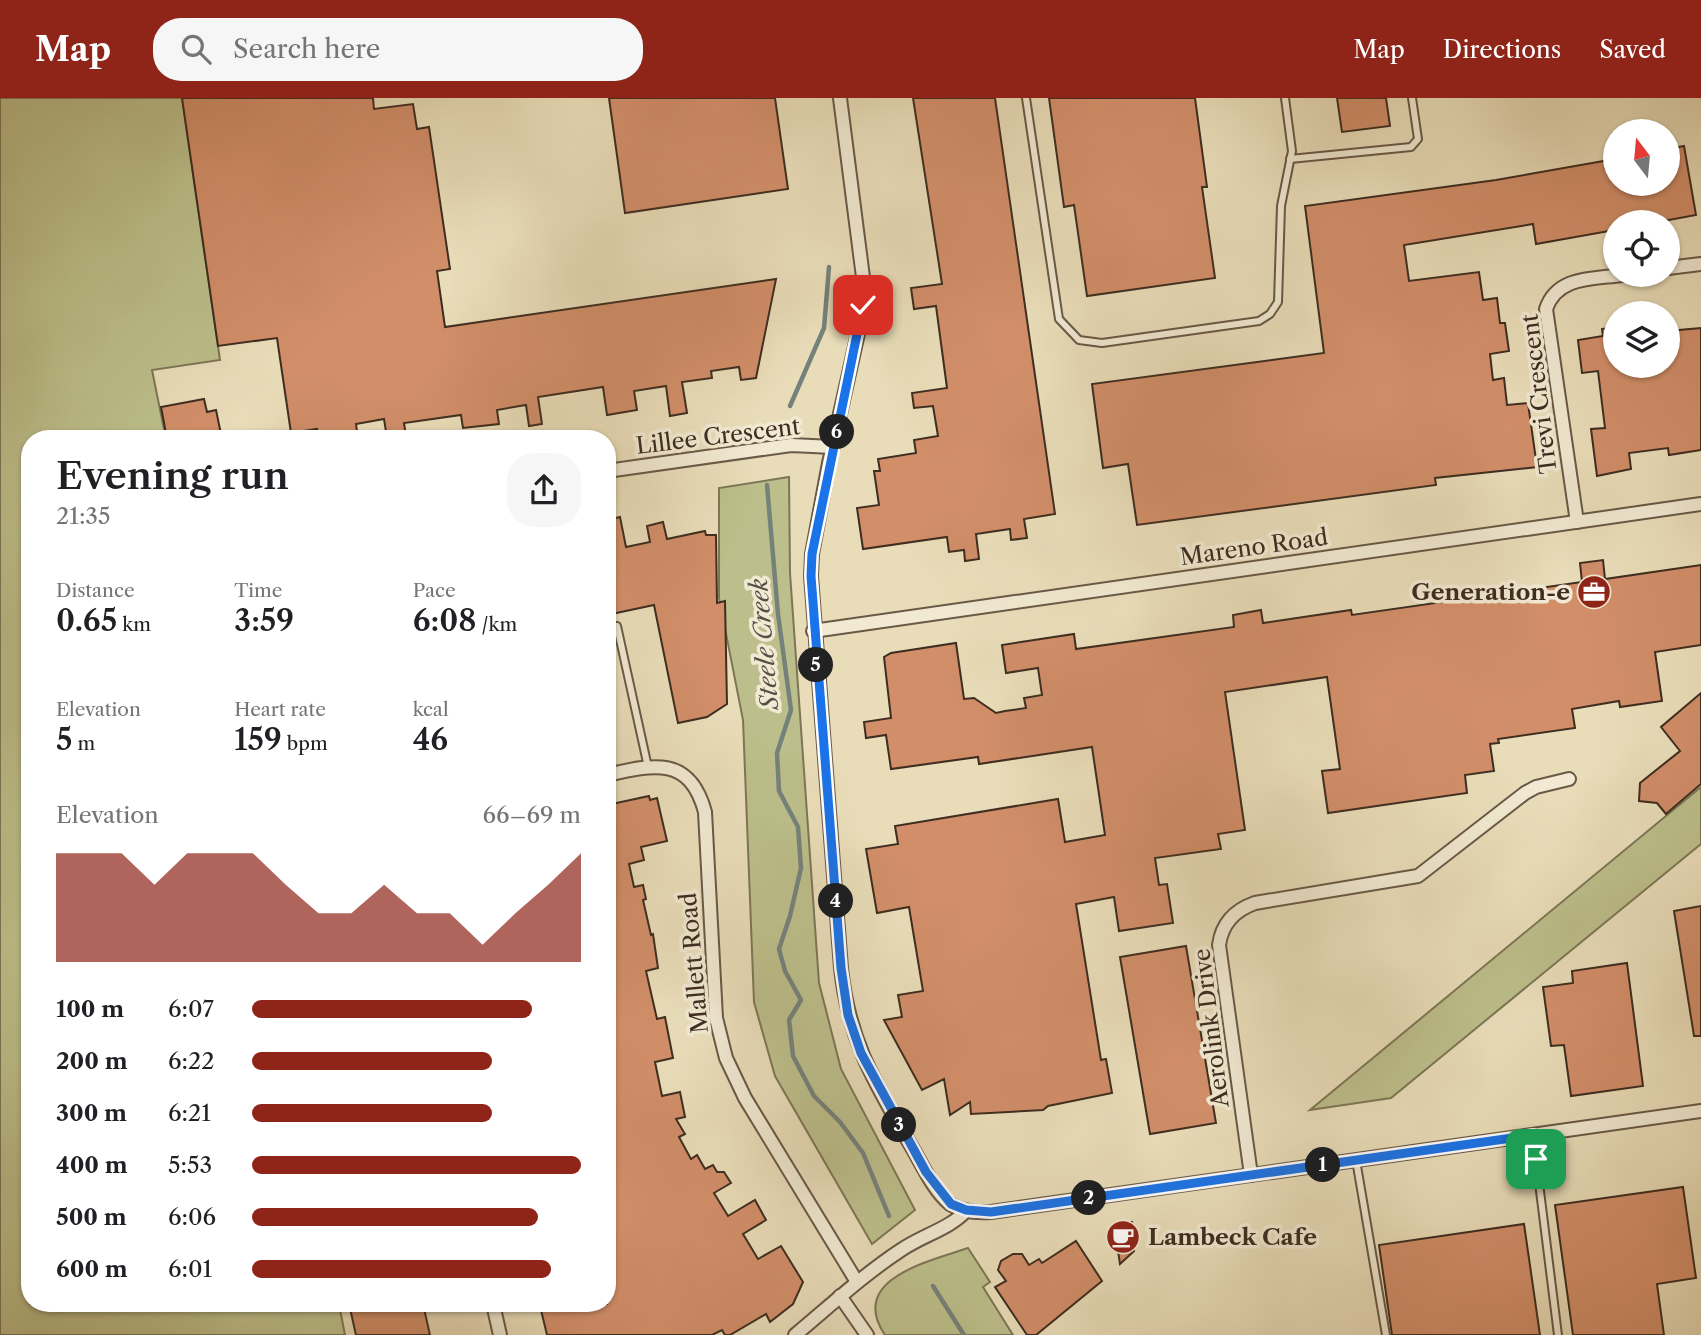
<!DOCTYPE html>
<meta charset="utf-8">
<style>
:root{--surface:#fff;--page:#f6f6f6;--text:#202124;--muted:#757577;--accent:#8f2418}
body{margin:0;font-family:"Libre Caslon Text",serif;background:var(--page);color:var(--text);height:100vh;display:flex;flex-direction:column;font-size:26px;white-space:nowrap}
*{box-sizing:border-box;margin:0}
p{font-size:23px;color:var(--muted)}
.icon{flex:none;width:38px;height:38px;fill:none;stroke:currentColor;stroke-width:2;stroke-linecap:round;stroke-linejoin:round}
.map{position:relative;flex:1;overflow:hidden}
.side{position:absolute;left:21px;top:332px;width:595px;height:882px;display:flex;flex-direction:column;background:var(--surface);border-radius:28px;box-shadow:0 2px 5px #0004}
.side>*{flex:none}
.needle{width:46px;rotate:344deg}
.tools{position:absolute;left:1603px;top:21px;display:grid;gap:14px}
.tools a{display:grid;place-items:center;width:77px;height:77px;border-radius:50%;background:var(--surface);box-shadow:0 2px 5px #0004;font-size:35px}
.pin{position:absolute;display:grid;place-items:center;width:60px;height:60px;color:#fff;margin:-30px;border-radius:14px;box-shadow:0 4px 10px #0006}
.km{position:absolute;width:35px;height:35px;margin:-18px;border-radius:50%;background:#222;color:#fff;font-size:19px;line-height:35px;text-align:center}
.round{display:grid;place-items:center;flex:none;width:74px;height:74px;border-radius:28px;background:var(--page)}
.summary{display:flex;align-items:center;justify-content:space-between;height:119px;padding:0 35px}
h1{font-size:38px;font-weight:600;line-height:52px}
.metrics{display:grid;grid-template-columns:repeat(3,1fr);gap:10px;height:119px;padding:7px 35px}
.metrics div{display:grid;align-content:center}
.metrics b{font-size:30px;font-weight:600}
.metrics small{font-size:19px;font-weight:400}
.metrics p{font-size:19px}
.chart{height:196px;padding:14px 35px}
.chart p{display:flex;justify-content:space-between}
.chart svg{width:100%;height:126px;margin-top:7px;fill:var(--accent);opacity:.7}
ul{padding:0 35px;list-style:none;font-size:23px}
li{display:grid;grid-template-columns:112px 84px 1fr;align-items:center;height:52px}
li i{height:18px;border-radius:9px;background:var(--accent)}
header{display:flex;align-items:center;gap:42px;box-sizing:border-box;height:98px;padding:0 35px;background:var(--accent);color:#fff}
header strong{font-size:33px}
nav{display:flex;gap:38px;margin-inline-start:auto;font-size:24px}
.search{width:490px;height:63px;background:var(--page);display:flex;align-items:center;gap:18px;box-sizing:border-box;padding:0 24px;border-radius:28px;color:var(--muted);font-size:26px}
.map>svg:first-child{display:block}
</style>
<header>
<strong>Map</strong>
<div class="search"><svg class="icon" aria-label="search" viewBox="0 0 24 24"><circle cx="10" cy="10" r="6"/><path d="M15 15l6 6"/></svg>Search here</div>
<nav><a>Map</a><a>Directions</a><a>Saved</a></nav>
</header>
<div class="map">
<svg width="1701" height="1237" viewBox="0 0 1701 1237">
<rect width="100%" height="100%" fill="#e9ddb9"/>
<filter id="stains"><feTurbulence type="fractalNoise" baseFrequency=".00286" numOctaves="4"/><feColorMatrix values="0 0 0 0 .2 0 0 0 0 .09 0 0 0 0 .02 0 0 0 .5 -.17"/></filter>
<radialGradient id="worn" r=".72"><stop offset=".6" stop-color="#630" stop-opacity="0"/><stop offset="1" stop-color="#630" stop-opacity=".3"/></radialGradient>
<!-- green -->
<g fill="#bcbf8b" stroke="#7d7656" stroke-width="2">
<path d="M0 0H182L220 262 152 272 166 341H30V1206H339L345 1237H0Z"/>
<path d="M789 379 790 475 819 885 841 971 915 1112 872 1146 775 978 754 904 743 622 719 500V390Z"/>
<path d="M1701 689V746L1391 1000 1310 1012Z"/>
<path d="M968 1150 990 1184 983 1189 1013 1237H885C847 1181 930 1163 968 1150Z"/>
</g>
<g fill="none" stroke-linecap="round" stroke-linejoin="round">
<!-- stream -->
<g stroke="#75827b" stroke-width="4.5">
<path d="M790 308 824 230 829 169"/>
<path d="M767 387 778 516 791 612 777 655 779 693 798 729 801 770 790 818 779 851 785 873 801 902 789 922 793 958 814 998 840 1024 863 1055 889 1118"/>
<path d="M933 1188 964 1237"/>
</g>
</g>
<!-- building -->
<g fill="#d18e69" stroke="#3e2d20" stroke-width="2">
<path d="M182 0H373L374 11 413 6 417 31 429 29 450 171 437 173 445 229 776 181 756 280 741 282 739 269 711 273 712 280 682 284 687 315 670 318 666 288 634 293 637 312 607 317 603 289 538 299 542 326 529 328 526 307 497 312 499 326 463 330 461 317 404 325 406 338 387 340 384 321 356 326 358 341H319L317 331 291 335 277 240 218 248Z"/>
<path d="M609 0H775L788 91 625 115Z"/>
<path d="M913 0H995L1055 416 1024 421 1027 440 1011 442 1010 431 976 436 979 461 965 463 964 452 949 454 947 439 863 451 857 410 879 407 874 373H880L878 361 916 355 914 342 938 338 933 308 914 310 912 295 947 290 936 208 914 211 911 190 942 186Z"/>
<path d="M1049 0H1195L1207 89H1202L1215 180 1087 198 1074 107 1064 109Z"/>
<path d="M1337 0H1386L1390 28 1342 34Z"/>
<path d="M1684 48 1696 117 1658 124H1615V132L1536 146 1533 126 1404 147 1409 183 1479 174 1483 202 1497 200 1500 225H1505L1509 253 1490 256 1493 282 1504 280 1507 307 1528 305 1537 369 1435 380 1436 387 1137 427 1128 366 1103 370 1092 286 1324 255 1305 108 1496 82 1615 61V86H1668V51Z"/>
<path d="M1615 229V268H1668V233L1701 230V352L1669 357 1668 350 1629 355 1631 371 1597 378 1591 331 1605 330 1598 273 1582 275 1578 242 1603 238 1602 231Z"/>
<path d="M204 301 207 314 216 312 222 341H167L161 309Z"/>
<path d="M620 419 626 449 650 444 647 428 663 424 667 441 705 433 706 437H716L717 505 725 503 727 606 707 619 678 625 654 507 607 517V422Z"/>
<path d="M1603 462 1605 481 1701 467V547L1655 554 1662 603 1620 609 1619 603 1572 611 1575 630 1498 641 1499 645 1490 646 1494 673 1465 677 1467 695 1328 715 1322 673 1340 671 1327 579 1225 594 1245 732 1218 736 1221 751 1155 760 1159 787 1167 786 1173 825 1119 833 1114 799 1076 806 1101 962 1106 961 1112 995 1048 1008 1043 1012 971 1016 970 1004 950 1017 944 981 922 992 884 922 902 919 898 897 923 893 909 809 877 815 866 751 898 746 895 728 1058 701 1065 744 1105 737 1092 649 979 666 978 659 891 671 886 637 866 640 864 624 891 620 884 559 891 555 956 545 964 601 974 600 996 615 1005 613 1026 610 1024 600 1042 597 1038 570 1006 575 1002 547 1074 536 1076 551 1234 529 1233 517 1261 512 1263 525 1351 512 1352 517 1582 484 1580 465Z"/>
<path d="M1701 595V686L1666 716 1657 705 1639 703 1640 685 1680 653 1661 629Z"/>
<path d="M649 698 650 702 657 700 667 743 641 749 644 762 629 766 634 789 643 787 646 801 643 802 651 837 653 836 658 870 646 873 657 921 665 919 673 960 655 964 662 998 680 994 685 1019 676 1021 685 1036 679 1039 691 1061 697 1057 705 1071 713 1067 717 1074H724L731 1085 714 1095 728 1118 755 1102 766 1122 743 1136 758 1161 781 1148 803 1184 793 1206 770 1224 766 1216 730 1237H725L722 1232 712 1237H547L541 1212 573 1206H607V707Z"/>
<path d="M1701 808V938H1694L1674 813Z"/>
<path d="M1186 848 1216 1025 1150 1036 1120 859Z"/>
<path d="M1627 865 1643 988 1571 998 1564 947 1551 948 1543 889 1573 885 1572 873Z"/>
<path d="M1683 1089 1696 1180 1657 1186 1664 1237H1573L1555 1107Z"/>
<path d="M1132 1124 1134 1153 1120 1166 1114 1127Z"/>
<path d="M1524 1126 1540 1237H1392L1379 1147Z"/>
<path d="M1076 1143 1102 1183 1036 1237H1027L995 1189 1006 1183 998 1172 1001 1163 1013 1156H1022L1029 1167 1039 1161 1042 1165Z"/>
<path d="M349 1206H423L430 1237H356Z"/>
</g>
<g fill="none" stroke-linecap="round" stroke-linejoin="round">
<!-- lane casing -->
<g stroke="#695946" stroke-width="10">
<g id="lane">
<path d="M1026 0 1059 221 1079 242 1102 245 1259 223 1270 216 1278 204 1281 108 1292 53 1285 0"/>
<path d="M1290 61 1411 49 1418 41 1412 0"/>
<path d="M617 528 648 669"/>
<path d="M1533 1037 1558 1237"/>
<path d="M1356 1062 1386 1237"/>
</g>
</g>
<!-- street casing -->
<g stroke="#695946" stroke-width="16">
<g id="street">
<path d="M840 0 864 187 859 231 829 365 812 456 811 478 841 870C849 946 877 988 914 1053 924 1070 934 1093 950 1106 962 1114 977 1115 991 1114L1701 1013"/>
<path d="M1668 170 1701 166"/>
<path d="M607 373 791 347 833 349"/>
<path d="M1577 424 1546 211C1557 178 1593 181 1622 177"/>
<path d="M813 533 1701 406"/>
<path d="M607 677C654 666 690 658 705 714L716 920 726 960 745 1000 857 1184"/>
<path d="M1251 1077 1219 847C1222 825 1235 812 1255 805L1418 778 1525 695 1536 689 1569 681"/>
<path d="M840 1198 867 1237"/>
<path d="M493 1206 500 1237"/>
<path d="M795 1237C830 1208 863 1177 901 1152 923 1137 949 1131 966 1113"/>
</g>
</g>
<!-- lane -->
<use href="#lane" stroke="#f1e9d2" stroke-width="6"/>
<!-- street -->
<use href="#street" stroke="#f1e9d2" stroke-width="12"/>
</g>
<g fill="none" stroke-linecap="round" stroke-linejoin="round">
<!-- route casing -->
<g stroke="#fff" stroke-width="14">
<path id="route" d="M863 207 812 456 811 478 841 870 848 917 861 955 926 1074 951 1106 966 1112 991 1114 1533 1037 1536 1061"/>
</g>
<!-- route -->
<use href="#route" stroke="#1a73e8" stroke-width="9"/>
</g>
<!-- icons -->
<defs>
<g id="office-disc" transform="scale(1.75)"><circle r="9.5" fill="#8f2418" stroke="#f1e9d2"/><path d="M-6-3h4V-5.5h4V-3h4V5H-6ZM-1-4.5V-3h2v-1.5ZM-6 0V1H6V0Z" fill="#fff"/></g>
<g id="cafe-disc" transform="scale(1.75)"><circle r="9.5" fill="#8f2418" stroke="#f1e9d2"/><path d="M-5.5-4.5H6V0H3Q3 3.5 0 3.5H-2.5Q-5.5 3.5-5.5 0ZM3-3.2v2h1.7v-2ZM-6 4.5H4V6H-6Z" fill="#fff"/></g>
</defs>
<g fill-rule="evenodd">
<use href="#office-disc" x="1594" y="494"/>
<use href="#cafe-disc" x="1123" y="1139"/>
</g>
<g text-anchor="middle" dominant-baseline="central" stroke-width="7" stroke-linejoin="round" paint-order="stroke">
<!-- street labels -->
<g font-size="23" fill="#3e2d20" stroke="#f1e9d2">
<text transform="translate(1539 296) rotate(-97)">Trevi Crescent</text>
<text transform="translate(718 338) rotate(-7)">Lillee Crescent</text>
<text transform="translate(1254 449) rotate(-8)">Mareno Road</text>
<text transform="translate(694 865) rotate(-95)">Mallett Road</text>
<text transform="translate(1211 930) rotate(-97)">Aerolink Drive</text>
</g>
<!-- poi labels -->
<g font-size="23" font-weight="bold" fill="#3e2d20" stroke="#f1e9d2" text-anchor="end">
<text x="1570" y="494">Generation-e</text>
<text x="1148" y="1139" text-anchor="start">Lambeck Cafe</text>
</g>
<!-- water labels -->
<g font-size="24" font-style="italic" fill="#555046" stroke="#f1e9d2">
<text transform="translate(764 546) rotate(-95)">Steele Creek</text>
</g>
</g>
<rect width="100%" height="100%" filter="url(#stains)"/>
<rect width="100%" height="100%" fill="url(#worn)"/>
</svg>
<div class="tools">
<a><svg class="needle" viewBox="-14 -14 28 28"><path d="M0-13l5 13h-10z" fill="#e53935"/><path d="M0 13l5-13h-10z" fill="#757577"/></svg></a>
<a><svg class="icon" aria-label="locate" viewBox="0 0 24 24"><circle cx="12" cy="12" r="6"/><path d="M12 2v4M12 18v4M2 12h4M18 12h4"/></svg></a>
<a><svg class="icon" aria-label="layers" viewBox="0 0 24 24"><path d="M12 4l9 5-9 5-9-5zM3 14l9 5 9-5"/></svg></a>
</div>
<div class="pin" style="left:1536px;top:1061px;background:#1e9e55"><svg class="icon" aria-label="arrive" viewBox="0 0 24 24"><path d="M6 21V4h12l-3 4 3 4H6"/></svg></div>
<div class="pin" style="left:863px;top:207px;background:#d93025"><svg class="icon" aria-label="check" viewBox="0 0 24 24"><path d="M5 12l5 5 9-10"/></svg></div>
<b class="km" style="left:1323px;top:1067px">1</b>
<b class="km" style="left:1089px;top:1100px">2</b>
<b class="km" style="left:899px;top:1027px">3</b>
<b class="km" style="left:836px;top:803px">4</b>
<b class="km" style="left:816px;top:567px">5</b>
<b class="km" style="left:837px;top:334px">6</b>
<section class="side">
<div class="summary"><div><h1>Evening run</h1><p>21:35</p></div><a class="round"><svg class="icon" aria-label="share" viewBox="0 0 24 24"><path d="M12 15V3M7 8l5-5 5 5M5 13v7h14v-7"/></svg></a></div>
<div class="metrics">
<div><p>Distance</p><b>0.65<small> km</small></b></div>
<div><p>Time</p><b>3:59</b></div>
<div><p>Pace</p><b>6:08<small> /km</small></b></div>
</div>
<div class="metrics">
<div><p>Elevation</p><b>5<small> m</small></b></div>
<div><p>Heart rate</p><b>159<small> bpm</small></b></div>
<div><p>kcal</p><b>46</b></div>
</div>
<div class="chart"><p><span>Elevation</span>66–69 m</p>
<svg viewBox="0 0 160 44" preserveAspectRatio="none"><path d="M0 44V6L10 6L20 6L30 17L40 6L50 6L60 6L70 17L80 27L90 27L100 17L110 27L120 27L130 38L140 27L150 17L160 6V44z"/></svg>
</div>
<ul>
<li><b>100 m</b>6:07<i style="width:85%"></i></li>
<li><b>200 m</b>6:22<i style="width:73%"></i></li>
<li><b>300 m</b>6:21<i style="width:73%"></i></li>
<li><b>400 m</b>5:53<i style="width:100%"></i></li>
<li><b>500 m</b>6:06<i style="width:87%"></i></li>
<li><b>600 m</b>6:01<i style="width:91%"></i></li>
</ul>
</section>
</div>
